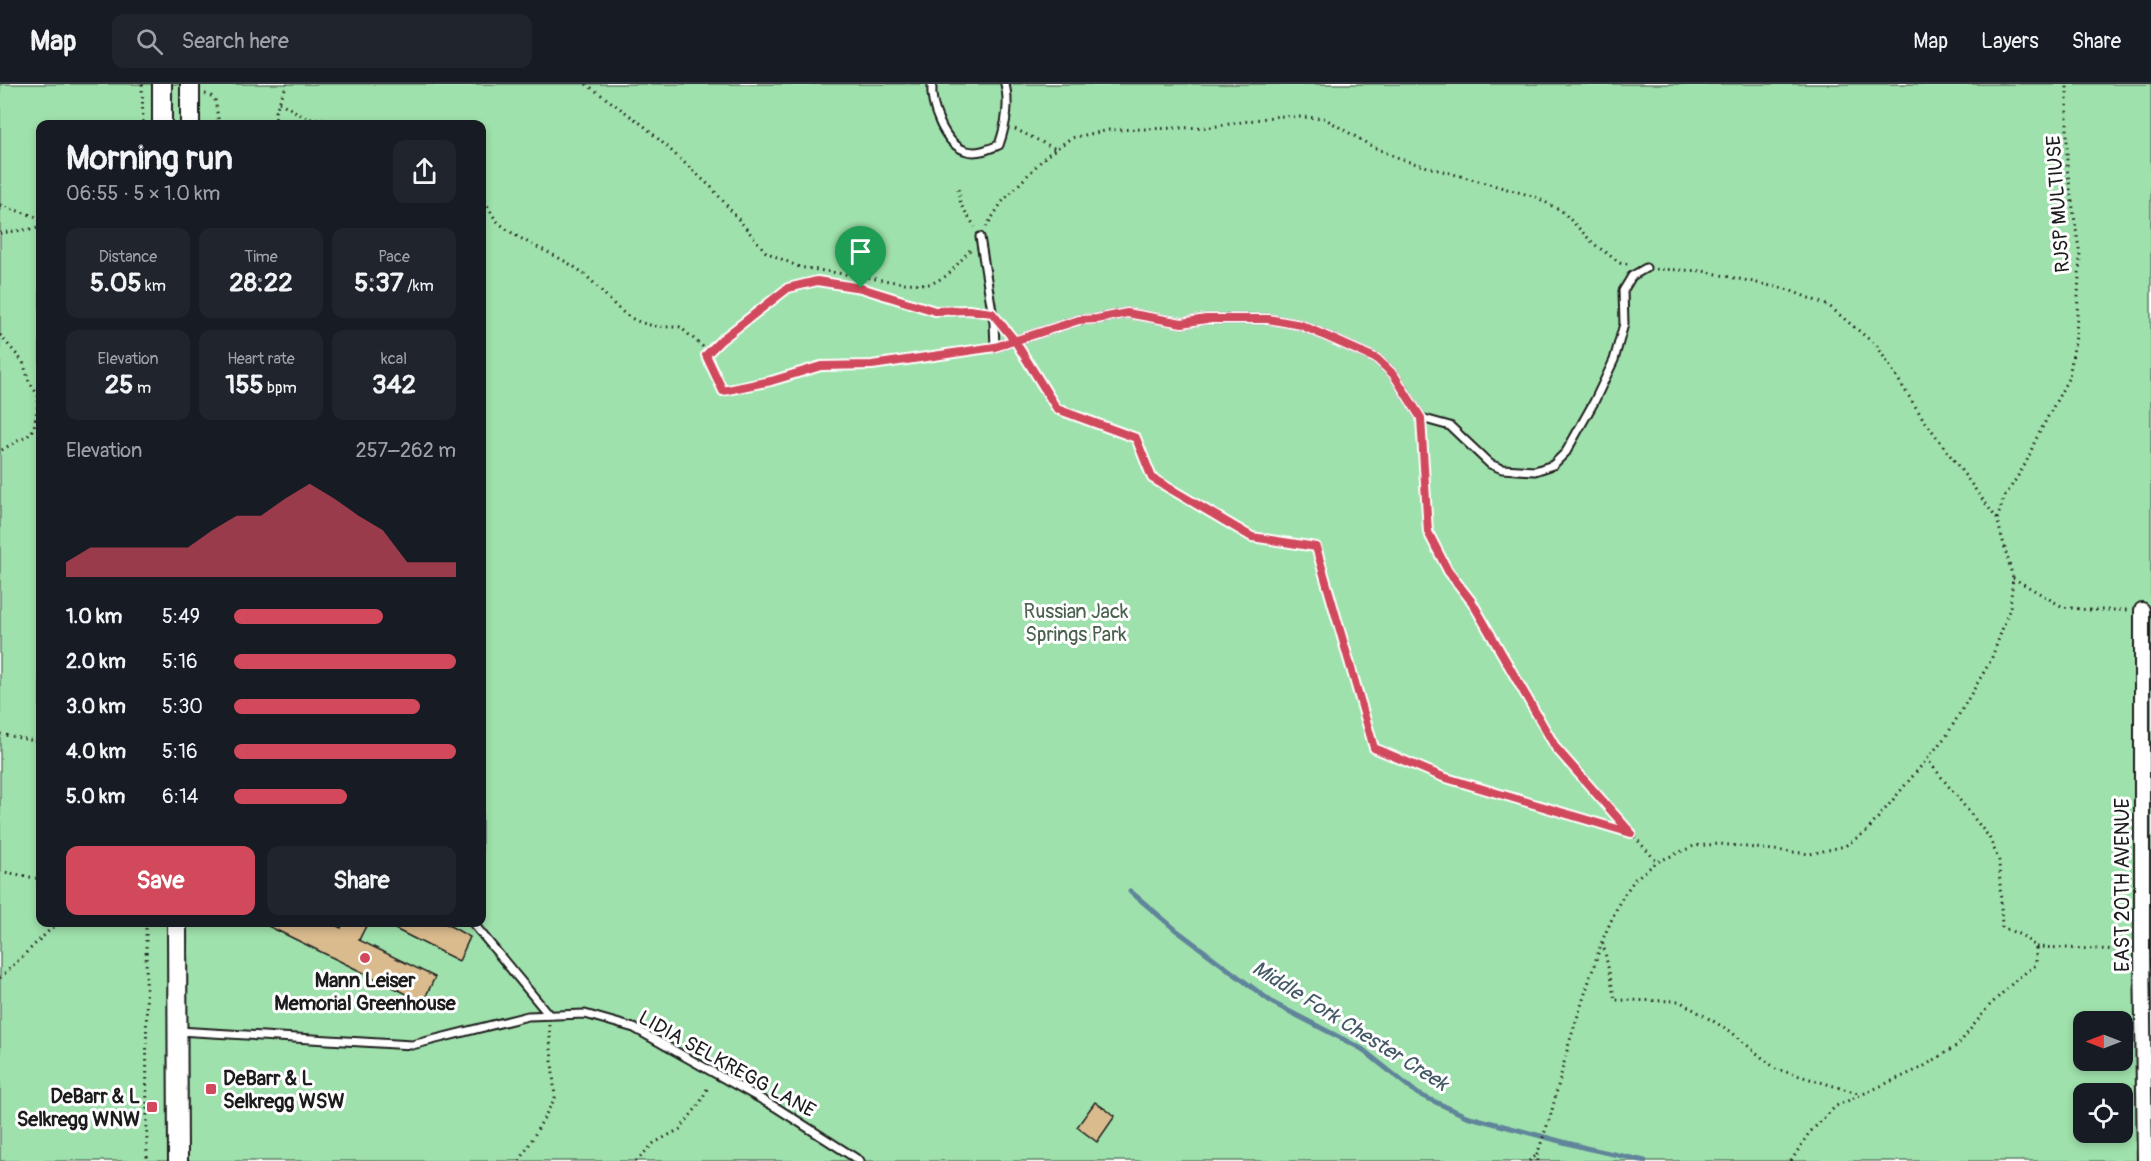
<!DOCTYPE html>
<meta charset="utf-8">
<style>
:root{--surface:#171b24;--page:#20242c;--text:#f1f3f6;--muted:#9ea1a6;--line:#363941;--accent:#d1495b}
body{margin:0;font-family:Pangolin,sans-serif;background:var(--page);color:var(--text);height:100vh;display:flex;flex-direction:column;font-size:22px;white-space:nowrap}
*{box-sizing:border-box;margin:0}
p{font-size:20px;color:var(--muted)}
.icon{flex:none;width:33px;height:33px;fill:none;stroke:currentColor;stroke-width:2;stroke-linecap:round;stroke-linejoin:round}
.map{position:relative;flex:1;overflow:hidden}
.sheet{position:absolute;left:36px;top:36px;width:450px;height:807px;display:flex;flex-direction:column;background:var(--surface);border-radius:12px;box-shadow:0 3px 9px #0003}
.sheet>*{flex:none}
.needle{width:39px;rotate:270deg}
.buttons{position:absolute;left:2073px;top:927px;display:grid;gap:12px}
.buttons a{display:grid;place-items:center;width:60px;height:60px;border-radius:12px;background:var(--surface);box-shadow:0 3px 9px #0003;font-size:30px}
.pin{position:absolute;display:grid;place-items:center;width:51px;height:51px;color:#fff;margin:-62px -26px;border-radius:50% 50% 50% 0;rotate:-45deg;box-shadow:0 0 6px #0007}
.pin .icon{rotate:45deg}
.round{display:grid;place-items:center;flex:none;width:63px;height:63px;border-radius:12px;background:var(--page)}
.summary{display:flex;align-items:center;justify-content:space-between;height:102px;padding:0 30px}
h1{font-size:33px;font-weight:800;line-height:45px}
.metrics{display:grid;grid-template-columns:repeat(3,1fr);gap:9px;height:102px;padding:6px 30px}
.metrics div{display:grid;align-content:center;border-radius:12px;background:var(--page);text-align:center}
.metrics b{font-size:26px;font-weight:800}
.metrics small{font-size:16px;font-weight:400}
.metrics p{font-size:16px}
.chart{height:168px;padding:12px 30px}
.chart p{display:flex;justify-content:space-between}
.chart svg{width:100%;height:108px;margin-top:6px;fill:var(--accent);opacity:.7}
.action{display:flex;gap:12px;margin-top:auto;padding:12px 30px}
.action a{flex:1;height:69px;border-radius:12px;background:var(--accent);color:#fff;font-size:24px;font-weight:800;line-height:69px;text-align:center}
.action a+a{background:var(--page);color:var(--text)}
ul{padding:0 30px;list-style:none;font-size:20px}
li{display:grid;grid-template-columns:96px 72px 1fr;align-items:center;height:45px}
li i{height:15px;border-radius:8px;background:var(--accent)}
header{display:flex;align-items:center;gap:36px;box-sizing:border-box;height:84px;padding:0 30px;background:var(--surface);border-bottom:2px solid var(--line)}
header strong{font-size:28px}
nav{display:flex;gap:33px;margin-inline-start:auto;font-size:21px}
.search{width:420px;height:54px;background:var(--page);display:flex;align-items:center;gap:15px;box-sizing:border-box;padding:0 21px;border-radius:12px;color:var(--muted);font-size:22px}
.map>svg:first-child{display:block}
</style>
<header>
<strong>Map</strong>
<div class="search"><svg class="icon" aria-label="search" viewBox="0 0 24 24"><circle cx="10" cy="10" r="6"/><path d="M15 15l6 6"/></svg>Search here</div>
<nav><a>Map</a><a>Layers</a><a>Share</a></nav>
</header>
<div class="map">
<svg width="2151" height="1077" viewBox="0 0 2151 1077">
<rect width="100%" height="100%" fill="#fff"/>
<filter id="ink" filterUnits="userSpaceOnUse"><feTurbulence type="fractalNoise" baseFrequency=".0167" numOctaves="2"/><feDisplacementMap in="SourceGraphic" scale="12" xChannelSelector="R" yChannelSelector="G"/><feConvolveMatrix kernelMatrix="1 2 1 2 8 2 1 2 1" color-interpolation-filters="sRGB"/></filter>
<g filter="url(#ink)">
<!-- green -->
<path fill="#9fe1ac" stroke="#5e7e64" stroke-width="1.5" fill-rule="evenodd" d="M0 0H2151V1077H0ZM40 40H482V838H40ZM2084 938H2122V976H2084ZM2084 1010H2122V1048H2084Z"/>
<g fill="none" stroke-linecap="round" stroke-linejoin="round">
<!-- stream -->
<path stroke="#60859b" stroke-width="5" d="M1130 807 1176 846 1273 919 1362 965 1418 1010 1466 1032 1586 1064 1645 1077"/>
</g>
<!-- building -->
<g fill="#dabb8d" stroke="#1c1c1c" stroke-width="1.5">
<path d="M260 838H329L341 844 343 838H368L359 856 435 893 423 918Z"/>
<path d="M381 838H443L470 853 459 877Z"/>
<path d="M1095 1018 1115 1032 1097 1058 1077 1043Z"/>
</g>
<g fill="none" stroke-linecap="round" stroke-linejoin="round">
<!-- lane casing -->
<g stroke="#1c1c1c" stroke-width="11">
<g id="lane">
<path d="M932 0C930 21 944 61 967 67 978 70 989 65 999 61 1006 41 1010 21 1005 0"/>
<path d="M980 153 994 239 995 263 1079 236 1097 235 1127 229 1182 239 1206 235H1268L1301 241 1377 275 1394 291 1421 334 1450 342 1490 380 1502 385 1535 387 1553 381 1566 368 1594 318 1614 276 1624 240 1623 207 1632 192 1646 184"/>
<path d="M472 838 549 931"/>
<path d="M178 947 412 961 528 932 585 930 634 944 777 1024 860 1077"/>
</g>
</g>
<!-- street casing -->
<g stroke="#1c1c1c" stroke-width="18">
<path id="street" d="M2142 526V866L2145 1077"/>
</g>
<!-- secondary casing -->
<g stroke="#1c1c1c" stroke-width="22">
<g id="secondary">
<path d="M162 0V40"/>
<path d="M190 0V40"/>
<path d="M177 838 178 1077"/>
</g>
</g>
<!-- path -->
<g stroke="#1c1c1c" stroke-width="3" stroke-dasharray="1.5 4.5" stroke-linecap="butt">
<path d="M142 0 143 40"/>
<path d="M586 0 643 41 712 104 766 168 799 183 902 199 931 200 948 191 970 166"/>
<path d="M205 10 210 11 215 16 219 40"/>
<path d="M279 18 308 35H323L336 40"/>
<path d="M276 40 275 28 287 0"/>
<path d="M1015 45 1056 65"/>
<path d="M958 105 961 121 975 143"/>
<path d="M482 111C487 119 491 131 498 138 523 161 558 169 584 190 601 204 613 223 631 234 648 243 662 243 680 243L702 262 723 307 771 297 821 282 872 281 984 265"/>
<path d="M0 121 40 134"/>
<path d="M986 143 1002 118 1046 72 1071 54 1109 46 1211 43 1279 32 1324 34 1373 63 1406 77 1536 113 1563 128 1594 160 1620 179 1628 180"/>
<path d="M0 149 40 144"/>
<path d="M0 251 23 278 29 297 39 313 34 344 27 353 17 357 0 367"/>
<path d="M1022 267 1057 325 1136 354 1152 394 1252 453 1316 463 1374 664 1443 693 1631 749"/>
<path d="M706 271 721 256 788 204 817 197 861 204 935 227H980"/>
<path d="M1422 344 1428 448 1447 487 1472 518 1556 664 1657 778"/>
<path d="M1997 435 2004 414 2026 379 2035 357 2069 293 2076 252 2080 172 2067 84V0"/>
<path d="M2013 494 2063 523 2090 526H2129"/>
<path d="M0 650 40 658"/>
<path d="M0 787 40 795"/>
<path d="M146 838 147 1077"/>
<path d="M1603 859 1615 916 1679 917 1730 947 1776 985 1861 1010"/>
<path d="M2036 863 2127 866"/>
<path d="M0 894 58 838"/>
<path d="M520 1077 555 1014 549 941"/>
<path d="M636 1077 654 1059 680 1045 700 1019 707 1005"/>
<path d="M1529 1077 1537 1071"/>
<path d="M1538 1077 1537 1071 1551 1030 1569 959 1602 857 1620 817 1635 795 1657 778 1694 762 1720 760 1810 770 1845 762 1867 747 1947 651 1991 576 2010 524 2013 494 1997 435 1922 333 1877 262 1829 222 1789 206 1703 187 1656 185"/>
<path d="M1791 1077 1809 1049 1836 1022 1921 984 1958 961 1988 923 2018 894 2036 881V863L2023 852 2002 843 1999 777 1989 753 1927 675"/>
</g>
<!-- lane -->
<use href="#lane" stroke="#fff" stroke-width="7"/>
<!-- street -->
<use href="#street" stroke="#fff" stroke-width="14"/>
<!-- secondary -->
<use href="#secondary" stroke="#fff" stroke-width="18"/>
</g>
</g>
<g fill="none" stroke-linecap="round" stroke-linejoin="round" filter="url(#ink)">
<!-- route casing -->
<g stroke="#fff" stroke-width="12">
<path id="route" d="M861 204 935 227 969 226 992 229 1015 257 1057 325 1136 354 1152 394 1252 453 1316 463 1374 664 1443 693 1631 749 1556 664 1472 518 1448 487 1428 448 1421 334 1394 291 1377 275 1301 241 1268 235H1206L1182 239 1127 229 1097 235 1079 236 995 263 872 281 821 282 771 297 723 307 706 271 721 256 788 204 817 197 861 204"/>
</g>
<!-- route -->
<use href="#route" stroke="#d1495b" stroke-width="8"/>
</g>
<!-- markers -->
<g fill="#d1495b" stroke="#fff" stroke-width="2">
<circle cx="365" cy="874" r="6"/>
<rect x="205" y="999" width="12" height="12" rx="3"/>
<rect x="146" y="1017" width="12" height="12" rx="3"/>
</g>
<g text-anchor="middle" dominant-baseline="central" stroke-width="6" stroke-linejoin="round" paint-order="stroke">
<!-- street labels -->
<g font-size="20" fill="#1c1c1c" stroke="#fff">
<text transform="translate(2058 120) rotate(-94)">RJSP MULTIUSE</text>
<text transform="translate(2122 801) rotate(-90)">EAST 20TH AVENUE</text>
<text transform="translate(727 980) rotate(29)">LIDIA SELKREGG LANE</text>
</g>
<!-- park labels -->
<g font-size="20" fill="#4a614e" stroke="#fff">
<text x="1076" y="527">Russian Jack<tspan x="1076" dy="23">Springs Park</tspan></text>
</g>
<!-- poi labels -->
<g font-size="20" font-weight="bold" fill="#1c1c1c" stroke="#fff">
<text x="365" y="896">Mann Leiser<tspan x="365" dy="23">Memorial Greenhouse</tspan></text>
<text x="223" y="994" text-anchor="start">DeBarr &amp; L<tspan x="223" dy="23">Selkregg WSW</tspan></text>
<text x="140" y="1012" text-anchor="end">DeBarr &amp; L<tspan x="140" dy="23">Selkregg WNW</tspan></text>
</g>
<!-- water labels -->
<g font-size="21" font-style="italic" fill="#445966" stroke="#fff">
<text transform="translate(1350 942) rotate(32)">Middle Fork Chester Creek</text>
</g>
</g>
</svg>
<div class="buttons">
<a><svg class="needle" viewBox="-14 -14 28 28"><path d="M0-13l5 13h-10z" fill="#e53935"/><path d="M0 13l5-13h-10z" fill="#9ea1a6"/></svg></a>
<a><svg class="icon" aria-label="locate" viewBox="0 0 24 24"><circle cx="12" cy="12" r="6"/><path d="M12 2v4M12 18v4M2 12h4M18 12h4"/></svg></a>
</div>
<div class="pin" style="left:861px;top:204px;background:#1e9e55"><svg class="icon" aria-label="arrive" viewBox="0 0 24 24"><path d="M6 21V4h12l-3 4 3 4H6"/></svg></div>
<section class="sheet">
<div class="summary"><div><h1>Morning run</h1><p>06:55 · 5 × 1.0 km</p></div><a class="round"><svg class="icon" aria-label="share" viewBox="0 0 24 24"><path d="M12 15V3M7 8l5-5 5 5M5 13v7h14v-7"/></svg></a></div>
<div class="metrics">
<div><p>Distance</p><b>5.05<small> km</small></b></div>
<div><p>Time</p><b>28:22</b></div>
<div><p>Pace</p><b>5:37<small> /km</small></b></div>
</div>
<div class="metrics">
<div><p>Elevation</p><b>25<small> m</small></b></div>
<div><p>Heart rate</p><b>155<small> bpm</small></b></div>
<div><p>kcal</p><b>342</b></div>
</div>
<div class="chart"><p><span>Elevation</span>257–262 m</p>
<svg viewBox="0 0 160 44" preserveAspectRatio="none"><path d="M0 44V38L10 32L20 32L30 32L40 32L50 32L60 25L70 19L80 19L90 12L100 6L110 12L120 19L130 25L140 38L150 38L160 38V44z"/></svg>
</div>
<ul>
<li><b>1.0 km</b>5:49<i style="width:67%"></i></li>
<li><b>2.0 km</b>5:16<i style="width:100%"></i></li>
<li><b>3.0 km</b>5:30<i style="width:84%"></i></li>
<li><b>4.0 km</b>5:16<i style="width:100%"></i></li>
<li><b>5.0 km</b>6:14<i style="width:51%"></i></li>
</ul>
<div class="action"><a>Save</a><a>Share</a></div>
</section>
</div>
